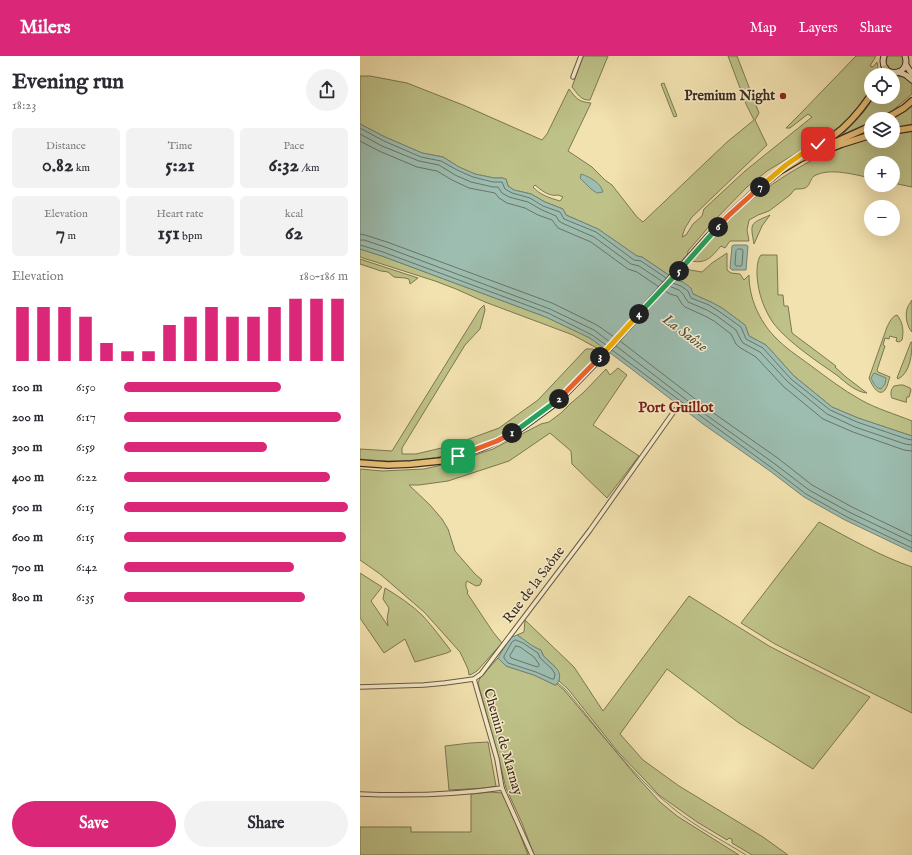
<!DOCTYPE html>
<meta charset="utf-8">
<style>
:root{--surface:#fff;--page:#f2f2f3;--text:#2b2b33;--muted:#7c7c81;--accent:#db2777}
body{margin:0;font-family:"IM FELL English",serif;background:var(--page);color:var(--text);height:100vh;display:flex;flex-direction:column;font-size:15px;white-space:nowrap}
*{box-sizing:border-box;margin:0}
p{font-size:13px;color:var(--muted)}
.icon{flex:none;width:22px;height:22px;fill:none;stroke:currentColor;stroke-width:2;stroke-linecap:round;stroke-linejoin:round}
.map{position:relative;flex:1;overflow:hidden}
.details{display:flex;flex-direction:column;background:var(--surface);width:360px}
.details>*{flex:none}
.fabs{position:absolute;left:504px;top:12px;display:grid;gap:8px}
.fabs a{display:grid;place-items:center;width:36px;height:36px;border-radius:50%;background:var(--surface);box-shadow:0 4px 16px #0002;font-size:20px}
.pin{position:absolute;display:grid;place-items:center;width:34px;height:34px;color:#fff;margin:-17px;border-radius:8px;box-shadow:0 2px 6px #0006}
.km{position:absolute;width:20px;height:20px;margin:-10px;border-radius:50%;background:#222;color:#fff;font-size:11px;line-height:20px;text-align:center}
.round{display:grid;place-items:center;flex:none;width:42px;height:42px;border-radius:21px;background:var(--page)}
.overview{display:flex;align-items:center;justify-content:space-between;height:68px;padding:0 12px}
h1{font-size:22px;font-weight:700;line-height:30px}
.metrics{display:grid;grid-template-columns:repeat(3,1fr);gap:6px;height:68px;padding:4px 12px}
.metrics div{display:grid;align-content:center;border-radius:6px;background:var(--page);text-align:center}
.metrics b{font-size:20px;font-weight:700}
.metrics small{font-size:11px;font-weight:400}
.metrics p{font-size:11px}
.chart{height:112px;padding:8px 12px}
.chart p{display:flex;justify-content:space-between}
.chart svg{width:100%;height:72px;margin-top:4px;stroke:var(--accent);stroke-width:6}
.button{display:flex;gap:8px;margin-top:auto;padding:8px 12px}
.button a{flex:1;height:46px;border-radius:24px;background:var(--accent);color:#fff;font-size:16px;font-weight:700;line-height:46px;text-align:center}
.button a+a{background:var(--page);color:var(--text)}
ul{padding:0 12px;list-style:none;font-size:13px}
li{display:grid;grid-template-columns:64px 48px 1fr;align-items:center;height:30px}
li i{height:10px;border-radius:5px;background:var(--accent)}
header{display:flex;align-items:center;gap:24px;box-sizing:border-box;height:56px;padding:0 20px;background:var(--accent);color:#fff}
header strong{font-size:19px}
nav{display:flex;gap:22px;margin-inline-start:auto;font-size:14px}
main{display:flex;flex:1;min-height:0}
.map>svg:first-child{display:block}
</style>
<header>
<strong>Milers</strong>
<nav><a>Map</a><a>Layers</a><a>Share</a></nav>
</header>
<main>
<section class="details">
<div class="overview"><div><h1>Evening run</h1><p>18:23</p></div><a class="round"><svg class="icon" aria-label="share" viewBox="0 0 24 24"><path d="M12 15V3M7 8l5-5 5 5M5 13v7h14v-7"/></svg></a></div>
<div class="metrics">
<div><p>Distance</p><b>0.82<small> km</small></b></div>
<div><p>Time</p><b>5:21</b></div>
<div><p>Pace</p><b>6:32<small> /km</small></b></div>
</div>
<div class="metrics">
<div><p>Elevation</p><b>7<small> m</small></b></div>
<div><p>Heart rate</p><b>151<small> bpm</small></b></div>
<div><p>kcal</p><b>62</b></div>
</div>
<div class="chart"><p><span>Elevation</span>180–186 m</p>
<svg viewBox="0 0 160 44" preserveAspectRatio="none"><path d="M5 44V11M15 44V11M25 44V11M35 44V17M45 44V33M55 44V38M65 44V38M75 44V22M85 44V17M95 44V11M105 44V17M115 44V17M125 44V11M135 44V6M145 44V6M155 44V6"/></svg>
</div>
<ul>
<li><b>100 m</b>6:50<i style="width:70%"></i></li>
<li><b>200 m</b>6:17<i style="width:97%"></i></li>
<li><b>300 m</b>6:59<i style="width:64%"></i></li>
<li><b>400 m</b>6:22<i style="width:92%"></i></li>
<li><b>500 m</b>6:15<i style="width:100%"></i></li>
<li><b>600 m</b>6:15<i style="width:99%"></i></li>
<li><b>700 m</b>6:42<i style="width:76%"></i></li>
<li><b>800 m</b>6:35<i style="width:81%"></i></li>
</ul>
<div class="button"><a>Save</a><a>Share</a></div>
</section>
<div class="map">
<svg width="552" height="799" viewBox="0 0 552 799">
<rect width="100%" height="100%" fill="#f2e2af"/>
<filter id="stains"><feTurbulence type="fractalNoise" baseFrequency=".005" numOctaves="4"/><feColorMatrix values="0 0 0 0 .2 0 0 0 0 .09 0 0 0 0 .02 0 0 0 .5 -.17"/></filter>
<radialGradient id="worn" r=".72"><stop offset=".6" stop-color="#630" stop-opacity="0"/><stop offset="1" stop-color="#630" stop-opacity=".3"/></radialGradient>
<!-- green -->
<g fill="#bec288" stroke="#7c7754" fill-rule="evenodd">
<path d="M223 0H248L230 44C221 45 217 37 212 31Z"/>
<path d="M368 0H377L399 57 395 64 407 89 332 161 325 172 322 181 326 179 333 168 342 160 344 153 385 115 452 61 448 58 430 72H426L442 56 496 0H516L510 10 513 11 517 6 519 19H511V36L502 50 495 59 469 81 443 93 407 115 387 131 352 167 328 195 326 211 330 214 342 216 352 207 367 197V214L371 217 380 218 384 224 389 219C389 242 399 264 414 280 425 292 438 300 450 309 466 321 483 334 501 344 517 353 535 358 552 365V380L498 362 472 351 434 320 406 289 389 280 385 269 362 252 351 246 333 238 323 226 316 224 282 201 277 200 238 173 206 159 203 153 185 146 171 138 154 134 148 130 146 123 142 122H134L115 118 99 111 83 101 62 97 25 81 0 68V20H10L47 27 103 49 182 84 187 78 209 33C216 42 218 46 231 47L208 95 232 111 245 124 252 129 277 161 283 166 367 86 394 64 386 48ZM175 129C181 134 189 141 198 139L203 141 200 145C190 142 180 139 173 131Z"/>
<path d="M528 0H543L544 8 538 14C529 14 523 10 528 0Z"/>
<path d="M533 20 545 21 552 26V38L530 57 519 63H511V66L482 79 503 57 514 41H533Z"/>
<path d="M304 27 317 60 314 61 301 28Z"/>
<path d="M552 50V70L533 73V63Z"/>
<path d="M552 75V131L533 127V107H511V122C495 119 470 111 454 120 450 123 450 130 445 132 442 133 438 133 435 133L430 139 409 155 398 159 389 164 387 174 389 185H370L365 192 361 190C351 201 347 208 331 205 337 196 344 189 351 181 383 147 425 116 467 97 481 91 496 87 511 82V85H533V78Z"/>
<path d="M410 159 402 170 394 188C390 166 390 168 410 159Z"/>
<path d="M0 193 22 200 186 261 230 282 244 292 242 295 213 279 125 246 96 233 75 225 0 201Z"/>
<path d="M401 199H417L418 239H423L424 250H428L432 277 476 310 475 311 486 321 503 334 507 337C496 336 486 327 478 320 458 306 429 287 414 268 404 254 398 237 397 219 397 213 397 204 401 199Z"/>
<path d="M0 203 58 222 50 228 49 223 45 222 34 221 28 216 21 215 0 208Z"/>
<path d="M552 244V276C547 271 545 260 547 253 548 250 550 247 552 244Z"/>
<path d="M124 249 125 254 120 273 105 289 42 392V398H56L90 390 139 372 178 344 226 293H233L240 297C224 314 208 332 190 347 154 377 105 400 58 404 38 406 19 405 0 403V393L32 395 120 253Z"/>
<path d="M537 259C543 266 544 275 542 284L539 286 536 285 537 282 530 280 529 283 525 282 523 289 525 290 517 314 518 316 530 321C528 325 528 330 525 334 518 342 511 327 509 322L527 271C529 267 532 260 537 259Z"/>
<path d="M551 286H552C552 299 550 317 538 323L537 322Z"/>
<path d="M258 312 267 319 233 369 279 400 247 442 212 408 211 395 190 377 149 405 88 425 59 429H49L70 449 82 463 88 473 95 495 115 518 122 524 120 529 116 530 107 525 106 527V531L108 536 107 537 133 576 142 587 117 615 112 618 109 619 108 613 100 596 64 556 20 518 0 504V413L22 415 64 413 95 406 133 393 181 368 189 366 201 357 210 348 224 336 246 313 250 319Z"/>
<path d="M540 329H543L550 332 551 334 549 341H547L546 345 547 346H545L532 342C530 338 531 333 534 330Z"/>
<path d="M459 466C489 482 520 500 552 511V657L478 620 415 588 381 567Z"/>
<path d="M0 517 22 531 11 545 28 570 27 563 29 552 23 543 25 532C38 540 52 549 63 560 73 571 82 583 91 595L87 597 55 606 45 583 24 597 0 562Z"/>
<path d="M329 540 409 590 446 609 510 641 453 713 379 667 307 613 260 678 283 704 319 730 403 781 428 799H392L372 787V783L369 782 367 784 337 766 299 739 284 723 258 696 208 633 199 625C199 605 186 609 181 594 172 591 165 584 157 579L164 576 165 564 214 611 243 655Z"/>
<path d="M138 602 146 610 174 619 195 629 197 628 204 634 278 722 300 746 317 760 379 799H174L162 767 146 732 139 703 118 627 120 622Z"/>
<path d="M128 686 136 730 126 732 89 734 85 690 110 687Z"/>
<path d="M130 736 142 737 155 765 168 799H0V771H51V776H111V738Z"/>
</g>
<!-- water -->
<g fill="#9cbdb0" stroke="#758376">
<path d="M0 68 25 81 62 97 83 101 99 111 115 118 134 122H142L146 123 148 130 154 134 171 138 185 146 203 153 206 159 238 173 277 200 282 201 316 224 323 226 331 232 333 238 351 246 362 252 385 269 389 280 406 289 434 320 472 351 498 362 552 380V496L485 464 444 441 410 415 343 368 269 311 230 282 186 261 22 200 0 193Z"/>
<path d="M221 118C230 121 241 127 243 136L237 137 231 133 220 122Z"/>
<path d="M374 189H386L388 190 386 214H372L370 212 372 190Z"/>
<path d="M514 317 526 322 525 328 521 333C515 332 513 326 511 322Z"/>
<path d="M157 579C165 584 172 591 181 594 182 596 182 598 183 599 190 609 206 614 197 628L195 629 174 619 146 610 138 602 150 582Z"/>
</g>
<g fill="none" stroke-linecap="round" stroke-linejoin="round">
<!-- shore -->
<g stroke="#6c7468" stroke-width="1">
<path d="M0 72 24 85 61 101 81 105 97 114 113 121 133 126H142L145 133 152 137 170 142 183 150 200 156 204 163 236 176 274 204 281 205 306 222"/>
<path d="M0 78 22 90 59 105 79 109 95 119 111 126 133 131H138L142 137 149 141 168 146 182 154 196 160 199 165 202 167 234 181 271 208 279 210 303 226"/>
<path d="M0 85 19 95 57 111 77 115 92 124 109 132 135 137 139 142 147 147 165 152 178 159 192 164 198 172 231 186 268 213 277 216 299 231"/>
<path d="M0 178 5 179 27 186 192 247 237 269 254 281"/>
<path d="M0 184H4L25 191 190 253 234 274 250 286"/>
<path d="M0 189 23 196 188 257 232 279 246 289"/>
<path d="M378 193H382L383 195 382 209 381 210H376L375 208 376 195Z"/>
<path d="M312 227 321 230 328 235 331 242 349 249 360 256 381 271 386 283 403 292 431 323 470 354 497 366 547 383 552 384"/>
<path d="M309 230 319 234 323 238 326 243 328 246 347 254 357 260 376 274 381 284 383 287 400 296 428 326 467 358 495 371 545 388 552 389"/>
<path d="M305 235 310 238 317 240 322 248 325 251 345 260 354 265 371 278 376 288 379 291 396 301 424 331 463 363 493 376 544 394 552 395"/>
<path d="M260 285 352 356 419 403 452 429 492 451 552 480"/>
<path d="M256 290 349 361 415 408 449 434 489 456 552 486"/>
<path d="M252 294 346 364 412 412 446 438 487 461 552 492"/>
<path d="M156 584 163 587 178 597 180 602 192 613 195 618 194 623H192L176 616 148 607 144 602V600L152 586Z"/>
<path d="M156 590 160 591 174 601 179 608V610L177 611 151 602 150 600Z"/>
</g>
<!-- stream -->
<path stroke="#758376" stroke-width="1" d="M198 627 206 634C240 675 272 720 314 753 336 771 362 784 386 799"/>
<!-- minor casing -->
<g stroke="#695a43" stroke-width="5.5">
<g id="minor">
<path d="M213 21 221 0"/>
<path d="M114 623 137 703 142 732 172 799"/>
<path d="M0 631 64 629 85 627 114 623 121 618 230 474 315 354"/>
<path d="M0 738C48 740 94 739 142 732"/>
</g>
</g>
<!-- secondary casing -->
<g stroke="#3b2c1f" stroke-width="7">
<g id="secondary">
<path d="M524 0C517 22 552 22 545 0"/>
<path d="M546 9 552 18"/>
<path d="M538 16 546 19 552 24"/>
</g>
</g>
<!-- primary casing -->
<g stroke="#3b2c1f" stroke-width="8">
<g id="primary">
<path d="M523 19 525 12"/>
<path d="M525 63 544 52 552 45"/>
<path d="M533 75 552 72"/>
<path d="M441 99C451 92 463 86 473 80 489 69 500 55 511 39"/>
<path d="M452 100 482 88 511 79"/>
<path d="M0 407 28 409 51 408 80 405 98 400 121 392 137 385 157 375 198 345 239 303 349 180 368 160 394 136 420 115 440 103 462 92 511 70"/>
</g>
</g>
<!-- minor -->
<use href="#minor" stroke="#f7eccb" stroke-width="3.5"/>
<!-- secondary -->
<use href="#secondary" stroke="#f7eccb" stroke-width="5"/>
<!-- primary -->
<use href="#primary" stroke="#e9c178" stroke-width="5.5"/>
</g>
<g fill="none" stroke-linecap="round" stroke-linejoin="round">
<!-- split-1 casing -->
<g stroke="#fff" stroke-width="8">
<path id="split-1" d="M98 400 137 385 152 377"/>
</g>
<!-- split-2 casing -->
<g stroke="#fff" stroke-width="8">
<path id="split-2" d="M152 377 157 374 199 343"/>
</g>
<!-- split-3 casing -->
<g stroke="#fff" stroke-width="8">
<path id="split-3" d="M199 343 240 301"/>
</g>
<!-- split-4 casing -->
<g stroke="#fff" stroke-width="8">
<path id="split-4" d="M240 301 279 258"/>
</g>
<!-- split-5 casing -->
<g stroke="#fff" stroke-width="8">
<path id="split-5" d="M279 258 319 215"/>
</g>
<!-- split-6 casing -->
<g stroke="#fff" stroke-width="8">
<path id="split-6" d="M319 215 358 171"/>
</g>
<!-- split-7 casing -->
<g stroke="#fff" stroke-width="8">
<path id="split-7" d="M358 171 368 160 400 131"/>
</g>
<!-- split-8 casing -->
<g stroke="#fff" stroke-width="8">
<path id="split-8" d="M400 131 426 109 446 95"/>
</g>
<!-- split-9 casing -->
<g stroke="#fff" stroke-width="8">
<path id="split-9" d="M446 95 458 88"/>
</g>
<!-- split-1 -->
<use href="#split-1" stroke="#f0652b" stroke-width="5"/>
<!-- split-2 -->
<use href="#split-2" stroke="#22a559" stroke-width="5"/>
<!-- split-3 -->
<use href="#split-3" stroke="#f0652b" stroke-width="5"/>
<!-- split-4 -->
<use href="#split-4" stroke="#f5b400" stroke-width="5"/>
<!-- split-5 -->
<use href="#split-5" stroke="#22a559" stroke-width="5"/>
<!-- split-6 -->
<use href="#split-6" stroke="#22a559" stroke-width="5"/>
<!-- split-7 -->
<use href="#split-7" stroke="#f0652b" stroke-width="5"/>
<!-- split-8 -->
<use href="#split-8" stroke="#f5b400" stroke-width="5"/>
<!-- split-9 -->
<use href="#split-9" stroke="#f5b400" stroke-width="5"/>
</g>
<!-- markers -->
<circle fill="#8f2418" stroke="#f7eccb" stroke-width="1.5" cx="423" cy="40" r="4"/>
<g text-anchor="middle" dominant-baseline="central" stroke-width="3" stroke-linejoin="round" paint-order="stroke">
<!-- poi labels -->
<g font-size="14" font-weight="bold" fill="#3b2c1f" stroke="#f7eccb" text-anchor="end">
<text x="415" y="40">Premium Night</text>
</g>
<!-- street labels -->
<g font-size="14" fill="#3b2c1f" stroke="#f7eccb">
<text transform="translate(174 529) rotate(-53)">Rue de la Saône</text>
<text transform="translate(143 686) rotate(74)">Chemin de Marnay</text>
</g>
<!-- water labels -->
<g font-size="15" font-style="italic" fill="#535043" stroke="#f7eccb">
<text transform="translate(325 277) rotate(37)">La Saône</text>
</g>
<!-- neighbourhood labels -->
<g font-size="15" font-weight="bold" fill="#7a1f14" stroke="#f7eccb">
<text x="316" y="351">Port Guillot</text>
</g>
</g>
<rect width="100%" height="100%" filter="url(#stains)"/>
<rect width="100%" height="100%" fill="url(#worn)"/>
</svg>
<div class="fabs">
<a><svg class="icon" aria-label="locate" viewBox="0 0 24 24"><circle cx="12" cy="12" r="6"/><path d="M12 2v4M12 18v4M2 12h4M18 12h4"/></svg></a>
<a><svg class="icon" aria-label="layers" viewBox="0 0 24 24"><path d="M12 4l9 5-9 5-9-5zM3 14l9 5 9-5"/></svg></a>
<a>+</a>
<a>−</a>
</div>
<div class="pin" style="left:98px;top:400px;background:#1e9e55"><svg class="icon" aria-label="arrive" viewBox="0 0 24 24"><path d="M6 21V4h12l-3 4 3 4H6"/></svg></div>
<div class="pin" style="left:458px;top:88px;background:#d93025"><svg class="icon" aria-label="check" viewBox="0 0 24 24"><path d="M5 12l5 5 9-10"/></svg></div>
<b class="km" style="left:152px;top:377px">1</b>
<b class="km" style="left:199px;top:343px">2</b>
<b class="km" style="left:240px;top:301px">3</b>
<b class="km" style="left:279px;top:258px">4</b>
<b class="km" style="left:319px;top:215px">5</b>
<b class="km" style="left:358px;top:171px">6</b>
<b class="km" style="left:400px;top:131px">7</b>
</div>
</main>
